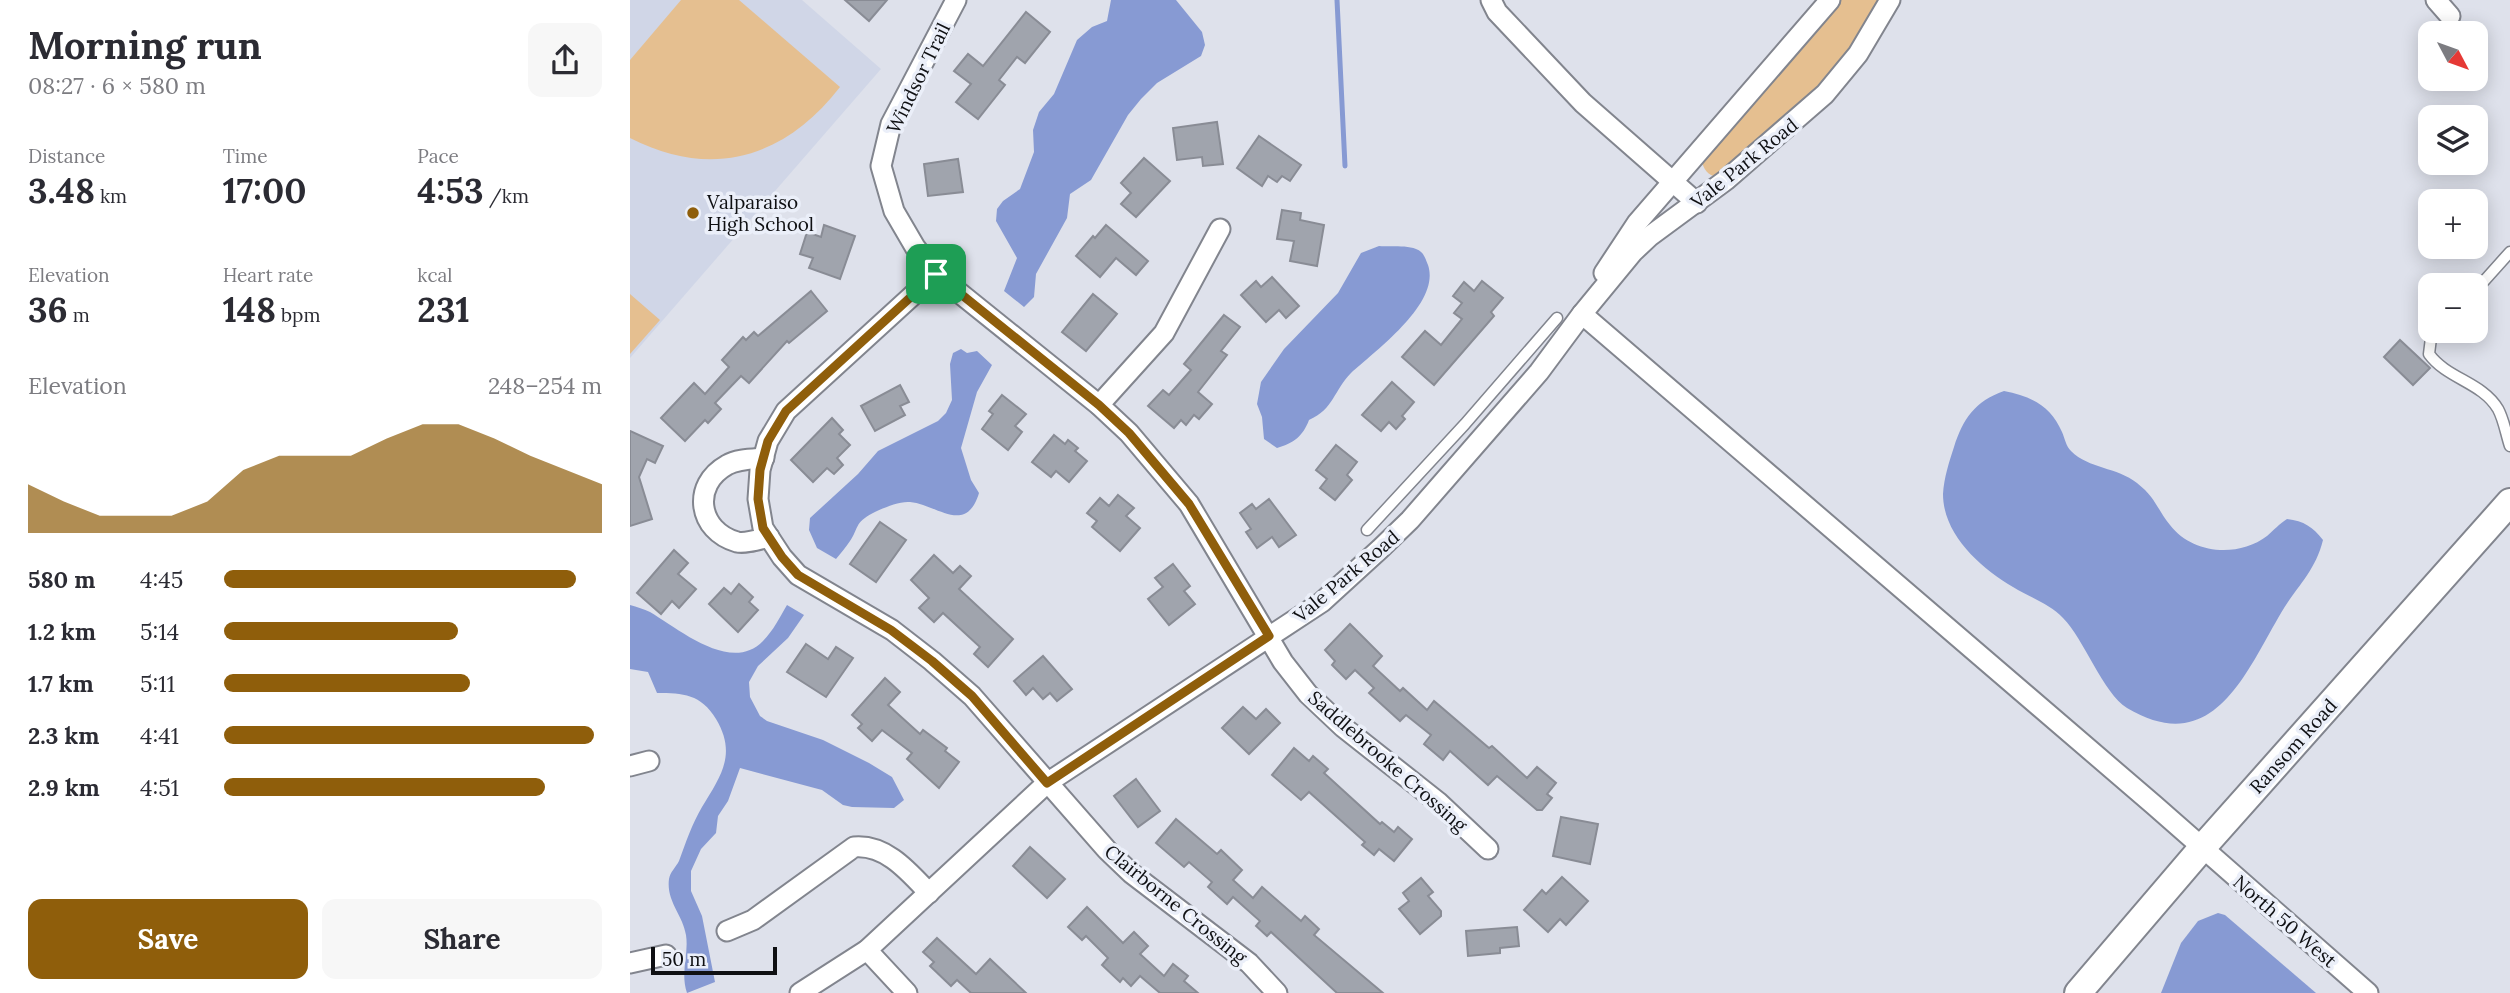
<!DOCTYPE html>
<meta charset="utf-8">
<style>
:root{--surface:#fff;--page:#f7f7f7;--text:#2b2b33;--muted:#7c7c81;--accent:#8f5e0b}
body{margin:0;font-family:Lora,serif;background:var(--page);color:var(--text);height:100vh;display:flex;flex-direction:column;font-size:26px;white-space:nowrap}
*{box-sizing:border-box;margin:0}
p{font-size:23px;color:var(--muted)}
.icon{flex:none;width:38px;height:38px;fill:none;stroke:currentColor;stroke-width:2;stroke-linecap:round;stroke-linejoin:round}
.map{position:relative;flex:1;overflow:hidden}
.side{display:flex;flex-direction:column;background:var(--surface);width:630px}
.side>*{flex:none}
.needle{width:46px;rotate:131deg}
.controls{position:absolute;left:1788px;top:21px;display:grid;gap:14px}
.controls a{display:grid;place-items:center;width:70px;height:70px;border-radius:14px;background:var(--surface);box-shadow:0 4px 18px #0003;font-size:35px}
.scale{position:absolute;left:21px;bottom:18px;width:126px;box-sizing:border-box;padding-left:7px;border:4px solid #0f1013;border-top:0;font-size:19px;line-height:24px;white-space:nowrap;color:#0f1013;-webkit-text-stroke:5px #ebeff9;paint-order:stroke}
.pin{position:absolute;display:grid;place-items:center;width:60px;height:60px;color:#fff;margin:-30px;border-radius:14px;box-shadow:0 4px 10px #0006}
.round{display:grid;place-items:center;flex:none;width:74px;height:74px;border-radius:14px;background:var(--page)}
.head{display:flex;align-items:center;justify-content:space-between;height:119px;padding:0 28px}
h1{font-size:38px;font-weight:800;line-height:52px}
.figures{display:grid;grid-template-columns:repeat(3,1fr);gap:10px;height:119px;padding:7px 28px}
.figures div{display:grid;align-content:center}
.figures b{font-size:35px;font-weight:800}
.figures small{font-size:19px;font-weight:400}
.figures p{font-size:19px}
.chart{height:196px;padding:14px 28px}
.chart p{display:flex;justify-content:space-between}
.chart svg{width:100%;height:126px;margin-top:7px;fill:var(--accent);opacity:.7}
.primary-button{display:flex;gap:14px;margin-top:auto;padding:14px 28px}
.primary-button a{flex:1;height:80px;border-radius:14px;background:var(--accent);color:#fff;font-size:28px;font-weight:800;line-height:80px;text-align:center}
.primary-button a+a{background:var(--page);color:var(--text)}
ul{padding:0 28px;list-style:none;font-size:23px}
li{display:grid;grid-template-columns:112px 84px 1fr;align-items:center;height:52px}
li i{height:18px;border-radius:9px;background:var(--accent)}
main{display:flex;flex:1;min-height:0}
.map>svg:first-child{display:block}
</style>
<main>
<section class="side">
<div class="head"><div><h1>Morning run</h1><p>08:27 · 6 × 580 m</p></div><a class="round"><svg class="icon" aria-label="share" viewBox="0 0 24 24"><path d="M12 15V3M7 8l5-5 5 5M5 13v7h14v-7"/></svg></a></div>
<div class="figures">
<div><p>Distance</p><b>3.48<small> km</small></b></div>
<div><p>Time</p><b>17:00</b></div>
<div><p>Pace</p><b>4:53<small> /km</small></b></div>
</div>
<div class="figures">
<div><p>Elevation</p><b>36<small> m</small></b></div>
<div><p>Heart rate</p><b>148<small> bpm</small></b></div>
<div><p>kcal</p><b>231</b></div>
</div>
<div class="chart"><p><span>Elevation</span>248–254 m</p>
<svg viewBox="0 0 160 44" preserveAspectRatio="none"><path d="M0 44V27L10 33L20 38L30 38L40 38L50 33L60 22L70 17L80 17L90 17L100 11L110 6L120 6L130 11L140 17L150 22L160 27V44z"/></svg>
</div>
<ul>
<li><b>580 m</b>4:45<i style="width:93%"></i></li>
<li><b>1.2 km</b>5:14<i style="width:62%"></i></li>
<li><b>1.7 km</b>5:11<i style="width:65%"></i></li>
<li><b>2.3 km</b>4:41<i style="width:98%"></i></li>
<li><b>2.9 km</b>4:51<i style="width:85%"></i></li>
</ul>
<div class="primary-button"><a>Save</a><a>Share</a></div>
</section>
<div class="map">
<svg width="1880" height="993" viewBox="0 0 1880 993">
<rect width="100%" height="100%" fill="#dee1eb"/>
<!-- built -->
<path fill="#d0d6e7" d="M0 0H172L251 69 0 358Z"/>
<!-- green -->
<g fill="#e5bf90">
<path d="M51 0H109L210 87C155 158 82 180 0 138V60Z"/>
<path d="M1208 0H1253L1203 77 1086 177C1078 175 1073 169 1072 161Z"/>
<path d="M0 294 30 320 0 354Z"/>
</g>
<!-- water -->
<g fill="#879ad3">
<path d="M481 0H546L572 32 575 45 571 56 527 83 511 99 498 115 461 180 440 194 437 218 406 274 404 297 394 307 374 291 387 258 366 221 367 209 373 201 390 189 404 152 403 130 409 112 424 94 447 40 462 27 477 21Z"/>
<path d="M749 246C760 247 776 245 786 249 794 252 795 258 798 265 811 303 746 350 721 373 704 390 704 409 679 420 673 436 664 443 647 448L634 439 632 417 627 404 631 382 654 349 708 293 731 253Z"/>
<path d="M331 349 337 353 347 351 362 365 347 392 331 448 341 480 349 493C336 536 306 504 280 502 269 501 253 508 243 513 224 523 229 528 220 541 216 547 211 553 206 559L187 548 179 530 180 518 228 474 248 451 308 421 316 413 322 400 320 364 323 353Z"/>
<path d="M1374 391C1401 396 1421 406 1432 432 1435 439 1436 446 1441 451 1459 469 1487 467 1507 483 1526 498 1527 509 1540 525 1562 554 1608 558 1637 536 1644 530 1649 524 1657 519 1674 521 1683 527 1693 540 1685 572 1667 586 1651 613 1615 674 1583 759 1497 708 1473 693 1454 639 1433 618 1420 604 1399 597 1383 587 1351 568 1313 535 1313 494 1314 478 1319 462 1324 447 1333 419 1345 401 1374 391Z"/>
<path d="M0 605C7 607 14 609 20 612 49 629 101 674 133 641 143 631 150 617 157 605L174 615 158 638 128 666 119 682 120 697 130 716 137 721 193 740 239 763 262 777 274 800 264 808 222 807 213 805 192 790 110 768 98 801 88 816 86 833 71 849 61 871V891L72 916 85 982 57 993C50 972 59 955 56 935 53 915 36 901 39 879 40 872 46 867 49 861 56 842 62 824 72 807 91 776 107 754 86 719 71 694 53 693 27 693L18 672 0 669Z"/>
<path d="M1588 913 1595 915 1686 993H1531L1551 943 1568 921Z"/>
</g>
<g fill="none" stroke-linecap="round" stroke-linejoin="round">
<!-- stream -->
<path stroke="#879ad3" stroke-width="5" d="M707 0 715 166"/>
</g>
<!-- building -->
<g fill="#a0a4ad" stroke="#898c95" stroke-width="2">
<path d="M215 0H257L239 21Z"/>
<path d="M396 12 420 32 395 63 387 57 369 80 375 85 348 119 326 102 341 84 324 71 338 54 353 66Z"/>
<path d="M587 122 593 164 573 166 572 157 547 160 543 128Z"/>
<path d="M629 136 671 165 660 181 652 176 647 182 638 176 632 186 607 168Z"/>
<path d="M514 158 540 181 506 217 491 204 501 193 491 183Z"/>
<path d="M328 159 333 192 298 196 294 164Z"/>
<path d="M652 210 671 213 670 220 694 225 687 266 660 261 664 241 647 239Z"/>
<path d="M194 225 225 236 210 279 179 268 183 258 170 254 177 232 191 237Z"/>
<path d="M476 225 518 261 506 275 486 258 470 277 446 256 463 236 465 238Z"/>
<path d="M642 277 669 306 656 318 649 310 636 322 611 295 626 281 631 287Z"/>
<path d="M852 281 873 298 861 312 864 316 804 385 772 357 795 331 811 345 832 319 824 313 832 303 823 296 834 282 844 291Z"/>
<path d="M181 291 197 311 159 343 157 341 119 383 111 376 85 403 91 409 78 423 75 420 55 441 31 418 64 383 75 394 99 367 92 360 113 337 116 340 124 332 128 336Z"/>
<path d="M463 294 487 314 456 351 432 332Z"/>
<path d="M594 315 610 327 591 351 597 355 568 392 582 404 569 419 564 415 556 425 551 420 544 428 518 406 533 390 539 395 561 370 554 364Z"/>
<path d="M1770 340 1800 368 1783 385 1754 357Z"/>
<path d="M762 382 784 402 772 416 775 419 766 429 759 422 751 431 732 415Z"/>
<path d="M270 385 279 402 270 406 275 415 245 431 231 406Z"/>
<path d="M372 395 396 414 385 426 392 432 378 450 352 429 363 414 359 411Z"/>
<path d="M202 418 213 430 209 434 220 445 207 458 213 465 204 474 197 468 183 482 161 460Z"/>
<path d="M0 431 33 446 25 463 17 459 9 477 22 519 0 526Z"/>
<path d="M424 435 435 444 438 440 448 448 445 451 457 461 439 482 426 471 421 477 402 462Z"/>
<path d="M706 445 727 462 717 475 722 480 705 500 690 488 697 479 686 470Z"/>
<path d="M488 495 504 508 496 516 510 528 490 551 462 527 467 521 457 513 470 498 479 506Z"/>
<path d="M639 499 666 535 649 547 642 537 627 548 616 532 621 529 610 513 622 504 626 509Z"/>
<path d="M250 522 276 540 246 582 220 564Z"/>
<path d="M44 550 58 563 48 574 66 589 49 608 42 601 31 614 7 593Z"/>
<path d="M304 555 323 573 330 566 341 576 329 589 383 639 358 667 344 654 350 647 313 613 304 622 289 608 299 598 281 580Z"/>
<path d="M543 564 560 586 554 591 565 604 539 625 518 599 533 587 525 578Z"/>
<path d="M109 584 123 597 119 602 128 610 108 632 79 604 94 588 101 594Z"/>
<path d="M720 624 752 656 743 666 770 691 773 688 797 710 804 701 859 748 862 746 897 778 907 767 926 783 917 794 922 798 912 810H907L867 776 858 785 820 751 813 760 794 744 801 735 776 715 770 721 739 693 744 688 725 670 716 679 702 665 705 661 695 650Z"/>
<path d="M176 644 198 659 206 647 223 658 196 697 157 672Z"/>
<path d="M413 656 442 689 427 701 420 693 413 699 403 688 396 695 384 681Z"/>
<path d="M255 678 270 692 258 705 290 734 293 730 317 748 315 751 329 762 309 788 277 759 282 753 252 730 242 741 228 728 232 724 222 715Z"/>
<path d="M613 707 626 719 636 709 650 723 619 754 592 728Z"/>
<path d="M664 748 679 761 683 756 698 769 694 773 750 824 752 822 764 832 768 827 782 839 764 861 749 849 744 855 732 845 735 842 679 792 671 800 642 775Z"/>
<path d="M506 779 530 811 508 827 484 796Z"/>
<path d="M931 817 968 824 960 864 923 856Z"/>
<path d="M546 819 587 854 591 850 612 870 603 880 623 898 632 887 671 921 675 916 689 929 684 935 753 993H707L641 932 637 936 626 926 630 921 603 897 597 904 578 887 582 882 559 862 554 867 526 843Z"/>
<path d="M400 847 435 879 417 898 383 866Z"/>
<path d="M932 877 958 901 936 925 930 919 918 932 894 910 912 890 916 894Z"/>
<path d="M791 878 803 892 798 896 811 911V916L790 934 769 909 779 901 773 893Z"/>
<path d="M457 907 493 943 504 932 518 946 510 954 534 976 543 964 558 976 554 981 568 993H530L510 976 501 986 493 978 490 982 472 965 478 958 456 936 452 940 438 927Z"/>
<path d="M887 927 889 946 870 948V953L838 956 836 931Z"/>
<path d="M307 938 346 974 360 959 396 993H341L327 980 321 986 300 966 304 962 293 952Z"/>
</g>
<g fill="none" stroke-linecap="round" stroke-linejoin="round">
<!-- service casing -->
<g stroke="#82858e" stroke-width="13">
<g id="service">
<path d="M1846 290 1880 252"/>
<path d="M1809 331 1801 338 1799 354C1817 379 1852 382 1868 409 1874 420 1876 434 1880 446"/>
<path d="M737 530 835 424 927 318"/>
</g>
</g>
<!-- minor casing -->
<g stroke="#82858e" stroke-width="23">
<g id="minor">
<path d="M326 0 261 124 251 166 264 211 285 247 306 274 469 405 499 433 559 504 653 662 678 694 713 727 808 802 858 849"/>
<path d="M861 0 867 12 953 103 1067 203"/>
<path d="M1806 0 1820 16"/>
<path d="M974 273 1007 223 1200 0"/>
<path d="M306 274 156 411 138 441 130 470 128 499 133 528 152 557 168 575 262 630 302 661 342 696 477 850 501 873 619 963 647 993"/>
<path d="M952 314 1524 805 1738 993"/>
<path d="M469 405 534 333 590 229"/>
<path d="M134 458C122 459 107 459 97 465 61 485 68 531 107 542 116 544 130 539 139 537"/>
<path d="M0 766 19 761"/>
<path d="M97 931 123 920 224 847C256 844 279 872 299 893"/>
<path d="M237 950 277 993"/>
<path d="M0 963 36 955"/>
<path d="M170 993 237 950 417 783 692 602 750 549 780 520 909 372 952 314 1003 252 1020 236 1096 180 1195 94 1228 54 1260 0"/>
</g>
</g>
<!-- secondary casing -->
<g stroke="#82858e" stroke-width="30">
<path id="secondary" d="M1448 993 1572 848 1880 502"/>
</g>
<!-- service -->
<use href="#service" stroke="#fff" stroke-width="10"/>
<!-- minor -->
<use href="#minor" stroke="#fff" stroke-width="19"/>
<!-- secondary -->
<use href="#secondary" stroke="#fff" stroke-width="26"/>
</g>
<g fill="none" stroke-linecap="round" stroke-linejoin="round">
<!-- route casing -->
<g stroke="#fff" stroke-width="14">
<path id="route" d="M306 274 469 405 499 433 559 504 639 636 417 783 342 696 302 661 261 630 168 575 152 557 133 528 128 499 130 470 138 441 156 411Z"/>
</g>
<!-- route -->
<use href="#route" stroke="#8f5e0b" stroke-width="9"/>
</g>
<!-- markers -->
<circle fill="#8f5e0b" stroke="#ebeff9" stroke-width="2.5" cx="63" cy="213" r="7"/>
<g text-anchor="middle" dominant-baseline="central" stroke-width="7" stroke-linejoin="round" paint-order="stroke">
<!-- street labels -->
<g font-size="19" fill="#0f1013" stroke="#ebeff9">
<text transform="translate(288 78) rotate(-64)">Windsor Trail</text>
<text transform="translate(1114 163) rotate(-39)">Vale Park Road</text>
<text transform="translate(716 576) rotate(-40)">Vale Park Road</text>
<text transform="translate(1663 746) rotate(-48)">Ransom Road</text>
<text transform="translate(758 761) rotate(41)">Saddlebrooke Crossing</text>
<text transform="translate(546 904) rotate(39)">Clairborne Crossing</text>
<text transform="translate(1655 921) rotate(41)">North 50 West</text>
</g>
<!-- poi labels -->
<g font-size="19" fill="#0f1013" stroke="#ebeff9" text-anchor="start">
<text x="77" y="202">Valparaiso<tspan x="77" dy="22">High School</tspan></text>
</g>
</g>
</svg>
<div class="controls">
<a><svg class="needle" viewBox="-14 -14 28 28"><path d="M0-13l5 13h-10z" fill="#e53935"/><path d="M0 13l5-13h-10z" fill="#7c7c81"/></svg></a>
<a><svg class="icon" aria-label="layers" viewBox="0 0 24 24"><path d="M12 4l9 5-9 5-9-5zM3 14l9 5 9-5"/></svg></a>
<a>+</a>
<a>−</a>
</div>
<div class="scale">50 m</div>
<div class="pin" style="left:306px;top:274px;background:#1e9e55"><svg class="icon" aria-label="arrive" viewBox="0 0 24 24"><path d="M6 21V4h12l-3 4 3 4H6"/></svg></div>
</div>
</main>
